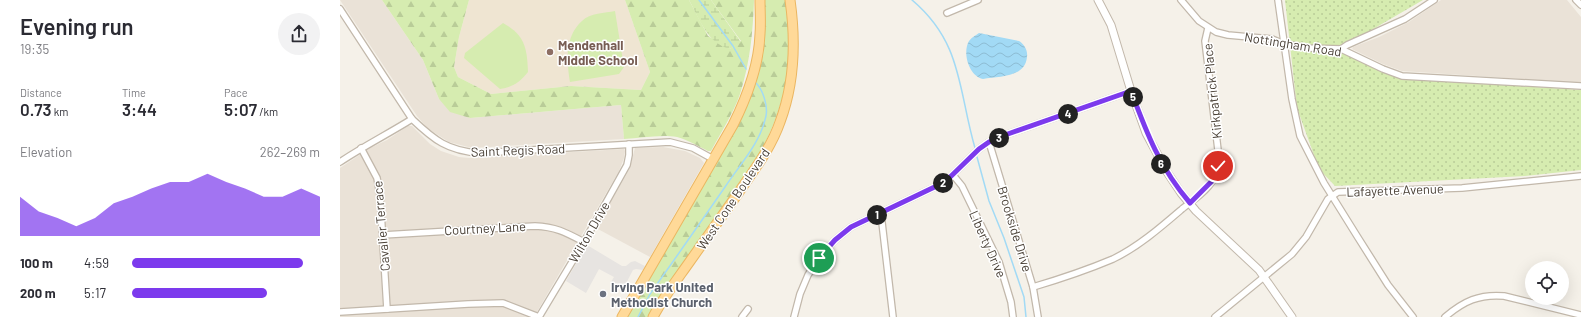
<!DOCTYPE html>
<meta charset="utf-8">
<style>
:root{--surface:#fff;--page:#f2f2f3;--text:#2b2b33;--muted:#7c7c81;--accent:#7c3aed}
body{margin:0;font-family:Barlow,sans-serif;background:var(--page);color:var(--text);height:100vh;display:flex;flex-direction:column;font-size:15px;white-space:nowrap}
*{box-sizing:border-box;margin:0}
p{font-size:13px;color:var(--muted)}
.icon{flex:none;width:22px;height:22px;fill:none;stroke:currentColor;stroke-width:2;stroke-linecap:round;stroke-linejoin:round}
.map{position:relative;flex:1;overflow:hidden}
.drawer{display:flex;flex-direction:column;background:var(--surface);width:340px}
.drawer>*{flex:none}
.fabs{position:absolute;left:1185px;top:261px;display:grid;gap:8px}
.fabs a{display:grid;place-items:center;width:44px;height:44px;border-radius:50%;background:var(--surface);box-shadow:0 4px 16px #0002;font-size:20px}
.pin{position:absolute;display:grid;place-items:center;width:34px;height:34px;color:#fff;margin:-17px;border:2px solid #fff;border-radius:50%;box-shadow:0 1px 4px #0007}
.km{position:absolute;width:20px;height:20px;margin:-10px;border-radius:50%;background:#222;color:#fff;font-size:11px;line-height:20px;text-align:center}
.round{display:grid;place-items:center;flex:none;width:42px;height:42px;border-radius:21px;background:var(--page)}
.summary{display:flex;align-items:center;justify-content:space-between;height:68px;padding:0 20px}
h1{font-size:22px;font-weight:600;line-height:30px}
.metrics{display:grid;grid-template-columns:repeat(3,1fr);gap:6px;height:68px;padding:4px 20px}
.metrics div{display:grid;align-content:center}
.metrics b{font-size:17px;font-weight:600}
.metrics small{font-size:11px;font-weight:400}
.metrics p{font-size:11px}
.chart{height:112px;padding:8px 20px}
.chart p{display:flex;justify-content:space-between}
.chart svg{width:100%;height:72px;margin-top:4px;fill:var(--accent);opacity:.7}
ul{padding:0 20px;list-style:none;font-size:13px}
li{display:grid;grid-template-columns:64px 48px 1fr;align-items:center;height:30px}
li i{height:10px;border-radius:5px;background:var(--accent)}
main{display:flex;flex:1;min-height:0}
.map>svg:first-child{display:block}
</style>
<main>
<section class="drawer">
<div class="summary"><div><h1>Evening run</h1><p>19:35</p></div><a class="round"><svg class="icon" aria-label="share" viewBox="0 0 24 24"><path d="M12 15V3M7 8l5-5 5 5M5 13v7h14v-7"/></svg></a></div>
<div class="metrics">
<div><p>Distance</p><b>0.73<small> km</small></b></div>
<div><p>Time</p><b>3:44</b></div>
<div><p>Pace</p><b>5:07<small> /km</small></b></div>
</div>
<div class="chart"><p><span>Elevation</span>262–269 m</p>
<svg viewBox="0 0 160 44" preserveAspectRatio="none"><path d="M0 44V20L10 29L20 33L30 38L40 33L50 24L60 20L70 15L80 11L90 11L100 6L110 11L120 15L130 20L140 20L150 15L160 20V44z"/></svg>
</div>
<ul>
<li><b>100 m</b>4:59<i style="width:91%"></i></li>
<li><b>200 m</b>5:17<i style="width:72%"></i></li>
</ul>
</section>
<div class="map">
<svg width="1241" height="317" viewBox="0 0 1241 317">
<defs>
<pattern id="grass-dots" width="8" height="8" patternUnits="userSpaceOnUse"><rect width="8" height="8" fill="#d6ecb0"/><path d="M2 2h.1M6 6h.1" fill="none" stroke="#b9cc98" stroke-width="1.8" stroke-linecap="round"/></pattern>
<pattern id="forest-firs" width="22" height="20" patternUnits="userSpaceOnUse"><rect width="22" height="20" fill="#d6ecb0"/><path d="M5 1l3.5 6h-7zM16 11l3.5 6h-7z" fill="#b9cc98"/></pattern>
<pattern id="wetland-marsh" width="20" height="14" patternUnits="userSpaceOnUse"><rect width="20" height="14" fill="#d6ecb0"/><path d="M1 5h8M5 5V1M11 12h8M15 12V8" fill="none" stroke="#b9cc98"/></pattern>
<pattern id="water-waves" width="16" height="10" patternUnits="userSpaceOnUse"><rect width="16" height="10" fill="#a2daf5"/><path d="M0 5q4-4 8 0t8 0" fill="none" stroke="#8dbcd3"/></pattern>
</defs>
<rect width="100%" height="100%" fill="#f5f1e9"/>
<!-- residential -->
<g fill="#eae2d7">
<path d="M0 0H42L83 60 99 99 130 118 281 105 284 139 132 148 109 142 87 128 77 116Z"/>
<path d="M1101 0H1227L1241 17V83L1062 71 1043 64 1012 49 1013 47 1039 37 1069 22Z"/>
<path d="M68 126H72L90 144 101 151 119 157 129 158 284 149 285 151 284 158 279 171 194 317H0V168L30 148 47 140Z"/>
<path d="M323 147 345 151 360 158 364 163 310 257 256 228 289 170 295 148Z"/>
</g>
<!-- education -->
<path fill="#efe5d2" d="M129 0H285L310 72 301 90 231 86 151 94 118 77 114 67 119 37Z"/>
<!-- grass -->
<path fill="url(#grass-dots)" d="M945 0H1083L1004 46 1019 61 1060 78 1241 90V170L1185 176 995 186 979 169 957 108Z"/>
<!-- forest -->
<g fill="url(#forest-firs)">
<path d="M42 0H129L119 37 114 67 118 77 151 94 231 86 301 90 310 72 285 0H349L368 36 390 49 401 41 371 0H414C413 32 410 63 400 94 393 114 381 132 371 151H368C358 146 348 140 337 137 321 134 301 138 284 139L281 105 130 118 110 112 99 99 83 60Z"/>
<path d="M424 0H445C455 61 446 108 415 162L308 317H288L407 102Z"/>
</g>
<!-- wetland -->
<path fill="url(#wetland-marsh)" d="M349 0H371L401 42 390 49C367 43 360 20 349 0Z"/>
<!-- garden -->
<g fill="#d6ecb0">
<path d="M275 11 284 67 279 74 230 82C227 62 224 37 242 21 250 13 265 13 275 11Z"/>
<path d="M163 23C185 35 187 48 188 72 180 82 173 87 160 89L124 58 125 53Z"/>
</g>
<!-- parking -->
<path fill="#e7e4e1" d="M247 245 282 266H286L291 262 295 261 305 266 303 270 296 269 293 270 283 289 271 282 274 277 259 269 246 293 226 281Z"/>
<!-- water -->
<path fill="url(#water-waves)" d="M639 33 679 41C684 44 688 50 687 57 685 78 659 76 643 79 629 76 622 53 629 41 632 37 635 36 639 33Z"/>
<g fill="none" stroke-linecap="round" stroke-linejoin="round">
<!-- stream -->
<g stroke="#a2daf5" stroke-width="1.5">
<path d="M359 0 393 46 406 69"/>
<path d="M572 0C623 43 618 90 635 148"/>
<path d="M637 157 649 201 664 238 684 297 686 317"/>
<path d="M298 317 310 294C335 259 360 223 385 187 400 164 420 144 426 116 428 106 423 89 415 82"/>
</g>
<!-- minor casing -->
<g stroke="#c2b8ab" stroke-width="8">
<g id="minor">
<path d="M841 0 859 21 876 32 888 35 932 39 944 44 968 48 1001 49 1043 69 1062 76 1241 86"/>
<path d="M938 0 952 99 960 136 984 183 1017 236 1048 285 1073 317"/>
<path d="M1236 0 1241 5"/>
<path d="M0 9 72 119C94 140 108 151 139 153L330 142 353 148 373 159"/>
<path d="M607 13 638 0"/>
<path d="M1001 49 1007 45 1065 19 1094 0"/>
<path d="M649 142 693 287 698 317"/>
<path d="M21 148 37 178 40 195 47 309"/>
<path d="M0 162C24 146 48 134 72 119"/>
<path d="M613 175 622 186 659 262 671 302 673 317"/>
<path d="M541 214 553 317"/>
<path d="M43 235 195 226C216 227 225 232 244 242"/>
<path d="M693 287C720 279 747 270 773 259 798 247 821 227 842 209 852 201 866 192 873 180 878 171 878 161 878 150L865 41 868 28"/>
<path d="M0 312 128 304 163 303 199 317"/>
<path d="M199 317 244 242 287 165 289 155V144"/>
<path d="M402 317 408 309"/>
<path d="M454 317 460 294 468 275 479 258 495 240 511 227 605 182 639 149 649 142 665 135 791 91"/>
<path d="M875 317 952 254 966 237 988 199 998 192 1122 188 1241 176"/>
<path d="M1105 317C1124 301 1139 294 1164 296L1241 315"/>
</g>
</g>
<!-- tertiary casing -->
<g stroke="#c2b8ab" stroke-width="9">
<path id="tertiary" d="M758 0 771 25 791 91 806 133 827 172 841 193 856 211 919 270 952 317"/>
</g>
<!-- primary casing -->
<g stroke="#ebb661" stroke-width="11">
<g id="primary">
<path d="M282 317 393 125C406 99 419 64 420 34 421 23 420 11 420 0"/>
<path d="M313 317C323 298 336 281 348 264 365 240 382 216 399 192 414 170 431 148 440 122 455 82 456 42 450 0"/>
</g>
</g>
<!-- minor -->
<use href="#minor" stroke="#fff" stroke-width="5.5"/>
<!-- tertiary -->
<use href="#tertiary" stroke="#fff" stroke-width="7"/>
<!-- primary -->
<use href="#primary" stroke="#ffd998" stroke-width="9"/>
</g>
<g fill="none" stroke-linecap="round" stroke-linejoin="round">
<!-- route casing -->
<g stroke="#fff" stroke-width="8">
<path id="route" d="M479 258 495 240 511 227 605 182 639 149 649 142 665 135 791 91C807 134 820 168 850 203L872 181 878 166"/>
</g>
<!-- route -->
<use href="#route" stroke="#7c3aed" stroke-width="5"/>
</g>
<!-- markers -->
<circle fill="#8d6e63" stroke="#fff" stroke-width="1.5" cx="210" cy="52" r="4"/>
<circle fill="#6b7280" stroke="#fff" stroke-width="1.5" cx="263" cy="294" r="4"/>
<g text-anchor="middle" dominant-baseline="central" stroke-width="3" stroke-linejoin="round" paint-order="stroke">
<!-- street labels -->
<g font-size="13" fill="#4a4137" stroke="#fff">
<text transform="translate(953 44) rotate(9)">Nottingham Road</text>
<text transform="translate(872 91) rotate(-96)">Kirkpatrick Place</text>
<text transform="translate(178 150) rotate(-2)">Saint Regis Road</text>
<text transform="translate(1055 190) rotate(-2)">Lafayette Avenue</text>
<text transform="translate(393 199) rotate(-56)">West Cone Boulevard</text>
<text transform="translate(41 226) rotate(-95)">Cavalier Terrace</text>
<text transform="translate(145 228) rotate(-3)">Courtney Lane</text>
<text transform="translate(675 229) rotate(73)">Brookside Drive</text>
<text transform="translate(249 232) rotate(-60)">Wilton Drive</text>
<text transform="translate(648 244) rotate(66)">Liberty Drive</text>
</g>
<!-- education labels -->
<g font-size="13" font-weight="bold" fill="#785e54" stroke="#fff" text-anchor="start">
<text x="218" y="45">Mendenhall<tspan x="218" dy="15">Middle School</tspan></text>
</g>
<!-- worship labels -->
<g font-size="13" font-weight="bold" fill="#5b616d" stroke="#fff" text-anchor="start">
<text x="271" y="287">Irving Park United<tspan x="271" dy="15">Methodist Church</tspan></text>
</g>
</g>
</svg>
<div class="fabs">
<a><svg class="icon" aria-label="locate" viewBox="0 0 24 24"><circle cx="12" cy="12" r="6"/><path d="M12 2v4M12 18v4M2 12h4M18 12h4"/></svg></a>
</div>
<div class="pin" style="left:479px;top:258px;background:#1e9e55"><svg class="icon" aria-label="arrive" viewBox="0 0 24 24"><path d="M6 21V4h12l-3 4 3 4H6"/></svg></div>
<div class="pin" style="left:878px;top:166px;background:#d93025"><svg class="icon" aria-label="check" viewBox="0 0 24 24"><path d="M5 12l5 5 9-10"/></svg></div>
<b class="km" style="left:537px;top:215px">1</b>
<b class="km" style="left:603px;top:183px">2</b>
<b class="km" style="left:659px;top:138px">3</b>
<b class="km" style="left:728px;top:114px">4</b>
<b class="km" style="left:793px;top:97px">5</b>
<b class="km" style="left:821px;top:164px">6</b>
</div>
</main>
